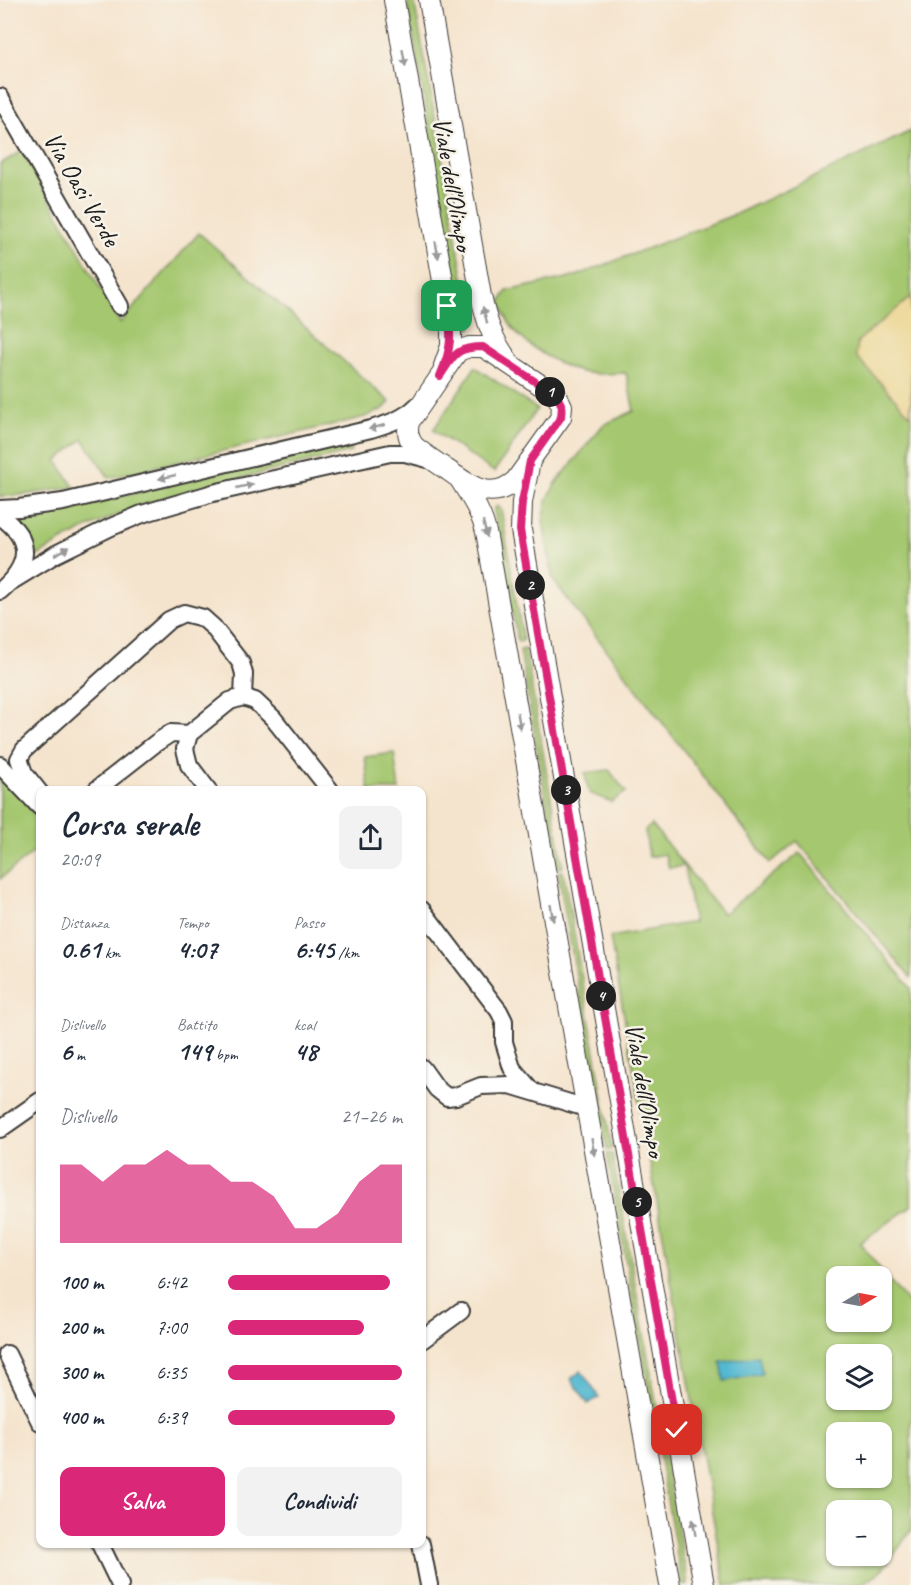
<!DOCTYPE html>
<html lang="it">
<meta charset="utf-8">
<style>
:root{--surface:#fff;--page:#f2f2f3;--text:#1f2937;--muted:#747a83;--accent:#db2777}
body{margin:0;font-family:Caveat,sans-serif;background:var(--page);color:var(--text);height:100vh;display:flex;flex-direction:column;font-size:22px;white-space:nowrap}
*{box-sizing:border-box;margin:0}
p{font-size:20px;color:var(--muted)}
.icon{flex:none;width:33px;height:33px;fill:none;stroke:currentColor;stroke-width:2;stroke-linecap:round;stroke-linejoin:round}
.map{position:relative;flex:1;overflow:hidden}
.drawer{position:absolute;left:36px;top:786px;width:390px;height:762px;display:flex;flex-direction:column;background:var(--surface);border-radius:12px;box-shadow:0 2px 4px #0004}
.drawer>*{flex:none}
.needle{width:39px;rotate:80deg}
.buttons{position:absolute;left:826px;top:1266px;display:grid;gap:12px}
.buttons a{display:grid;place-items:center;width:66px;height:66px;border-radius:12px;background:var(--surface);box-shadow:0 2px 4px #0004;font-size:30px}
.pin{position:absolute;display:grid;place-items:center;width:51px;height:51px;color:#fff;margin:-26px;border-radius:12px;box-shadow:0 3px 9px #0006}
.km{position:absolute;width:30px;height:30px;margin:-15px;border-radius:50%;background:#222;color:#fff;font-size:16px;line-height:30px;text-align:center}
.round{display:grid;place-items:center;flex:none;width:63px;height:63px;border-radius:12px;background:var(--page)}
.head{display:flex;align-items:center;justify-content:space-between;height:102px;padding:0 24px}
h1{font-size:33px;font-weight:600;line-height:45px}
.metrics{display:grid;grid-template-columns:repeat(3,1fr);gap:9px;height:102px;padding:6px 24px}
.metrics div{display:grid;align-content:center}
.metrics b{font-size:26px;font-weight:600}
.metrics small{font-size:16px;font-weight:400}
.metrics p{font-size:16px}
.chart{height:168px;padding:12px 24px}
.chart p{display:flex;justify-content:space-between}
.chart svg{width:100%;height:108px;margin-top:6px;fill:var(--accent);opacity:.7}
.cta{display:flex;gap:12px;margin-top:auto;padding:12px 24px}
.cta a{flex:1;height:69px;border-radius:12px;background:var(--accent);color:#fff;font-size:24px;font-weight:600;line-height:69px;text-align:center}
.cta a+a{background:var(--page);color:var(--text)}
ul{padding:0 24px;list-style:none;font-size:20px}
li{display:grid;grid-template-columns:96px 72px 1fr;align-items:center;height:45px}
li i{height:15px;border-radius:8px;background:var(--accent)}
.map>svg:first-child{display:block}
</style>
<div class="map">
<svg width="911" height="1585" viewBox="0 0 911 1585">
<rect width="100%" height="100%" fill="#f7f3e8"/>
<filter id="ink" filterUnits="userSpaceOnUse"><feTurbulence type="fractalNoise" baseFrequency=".0167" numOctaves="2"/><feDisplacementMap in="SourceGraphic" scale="12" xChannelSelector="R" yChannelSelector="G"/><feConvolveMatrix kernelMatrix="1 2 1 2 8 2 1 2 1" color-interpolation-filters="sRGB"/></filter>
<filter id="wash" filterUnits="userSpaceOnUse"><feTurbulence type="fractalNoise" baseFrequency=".008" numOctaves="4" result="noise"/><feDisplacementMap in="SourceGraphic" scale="24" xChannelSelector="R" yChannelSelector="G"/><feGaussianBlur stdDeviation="1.35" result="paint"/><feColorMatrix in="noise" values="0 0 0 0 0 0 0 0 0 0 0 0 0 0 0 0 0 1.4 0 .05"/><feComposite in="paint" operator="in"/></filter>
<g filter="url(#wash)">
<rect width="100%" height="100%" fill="#f5e4cd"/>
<!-- green -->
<g fill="#a5c770" stroke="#607246" stroke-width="1.5" fill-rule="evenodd">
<path d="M407 0H414L471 322V328L467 330 464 325Z"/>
<path d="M911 131V978L797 841 770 863 553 580 543 521 547 500 556 483 603 425 634 411 626 373C614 373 600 375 588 373 565 370 525 346 512 327 506 319 503 310 501 301L507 291 576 276 736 214Z"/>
<path d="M22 151 120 323 199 233 390 402 383 409 365 417 109 478 83 439 57 461 74 487 30 494 0 497V164Z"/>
<path d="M475 367 537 409 494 472 433 430Z"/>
<path d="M349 442 351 452 191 490 142 505 89 527 60 542 31 560 13 519 16 516C77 509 136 492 196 478 247 465 298 454 349 442Z"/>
<path d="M497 506 501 509 523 641 518 642 494 510Z"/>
<path d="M525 649 563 867 558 868 520 650Z"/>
<path d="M394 753 399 790H369L365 757Z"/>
<path d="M609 770 626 792 611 802 589 793 585 773Z"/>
<path d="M0 772 40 815V847L0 879Z"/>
<path d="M652 825 723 914 800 853 911 988V1206L860 1243 911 1307V1530L893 1556 877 1575 860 1585H725L610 937 694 922 684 866 669 868 665 854 649 857 645 830ZM837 1276H882V1322H837ZM837 1354H882V1400H837ZM837 1432H882V1478H837ZM837 1510H882V1556H837Z"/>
<path d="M563 871 612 1149 607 1150 558 872Z"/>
<path d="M607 1154H612L661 1431 656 1432Z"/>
<path d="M656 1436H661L688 1585H682Z"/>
</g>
<!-- sand -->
<path fill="#eeda9e" stroke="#857b5d" stroke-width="1.5" d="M911 297V416L856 356 858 341Z"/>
<!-- water -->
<g fill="#51b7d0" stroke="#366a76" stroke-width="1.5">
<path d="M759 1356 762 1374 724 1381 721 1362Z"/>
<path d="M581 1371 599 1397 588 1404 571 1379Z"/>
</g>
</g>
<g filter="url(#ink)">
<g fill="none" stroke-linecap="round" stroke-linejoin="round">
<!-- minor casing -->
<g stroke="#3d3a37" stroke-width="20">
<g id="minor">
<path d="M0 97 120 306"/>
<path d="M0 509 19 508 63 502 371 429C388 424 404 419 417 406"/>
<path d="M0 516C34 540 30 566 0 591"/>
<path d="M12 581 56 554 111 527 142 514 213 493 390 453H405L428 459"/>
<path d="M0 765 40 807"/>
<path d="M96 790 156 743 171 733 189 734"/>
<path d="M208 790 189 765 185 749 189 734 230 701 243 697 255 701 273 718 330 790"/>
<path d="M40 793 24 773 19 759 24 750 169 620 184 613 203 618 213 627 241 663 244 674 243 697"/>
<path d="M422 910 499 1011 504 1021V1042L512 1068 532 1091"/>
<path d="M422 1068 437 1089 447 1097 456 1096 481 1086 510 1085 586 1108"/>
<path d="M0 1129 40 1101"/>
<path d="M422 1340 461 1311"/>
<path d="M7 1354 40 1422"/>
<path d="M100 1544 120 1585"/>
<path d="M421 1544 429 1585"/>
</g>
</g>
<!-- tertiary casing -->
<g stroke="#3d3a37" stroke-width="22">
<g id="tertiary">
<path d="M394 0 451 327V346L444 366"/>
<path d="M429 0 481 296C486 319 492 339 507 359"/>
<path d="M469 347H483L493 353 557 396 562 406 561 417 516 480C492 502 470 486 449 471 437 463 425 455 414 446 408 438 407 432 409 422L453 358 458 351Z"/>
<path d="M530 461 522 502 521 530 704 1585"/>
<path d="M459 478C471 497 483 514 487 537L670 1585"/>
</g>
</g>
<!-- minor -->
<use href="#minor" stroke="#fff" stroke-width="16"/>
<!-- tertiary -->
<use href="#tertiary" stroke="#fff" stroke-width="20"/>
</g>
<!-- one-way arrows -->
<defs><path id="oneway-solid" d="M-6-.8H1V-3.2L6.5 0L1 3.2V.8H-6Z" transform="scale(1.5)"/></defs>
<g fill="#999">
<use href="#oneway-solid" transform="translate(404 58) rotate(80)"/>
<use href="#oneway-solid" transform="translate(437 250) rotate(80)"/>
<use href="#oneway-solid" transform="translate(485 315) rotate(-105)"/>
<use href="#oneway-solid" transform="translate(377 427) rotate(165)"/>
<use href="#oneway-solid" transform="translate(167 477) rotate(167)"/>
<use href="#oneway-solid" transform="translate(245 486) rotate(-13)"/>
<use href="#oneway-solid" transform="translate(485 529) rotate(76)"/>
<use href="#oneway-solid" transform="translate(62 551) rotate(-27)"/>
<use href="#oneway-solid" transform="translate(519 721) rotate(80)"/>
<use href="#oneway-solid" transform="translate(552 913) rotate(80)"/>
<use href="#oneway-solid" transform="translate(593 1147) rotate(81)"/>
<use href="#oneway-solid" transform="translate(694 1527) rotate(-100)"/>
</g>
</g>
<g fill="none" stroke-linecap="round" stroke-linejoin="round" filter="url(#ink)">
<!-- route casing -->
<g stroke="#fff" stroke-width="12">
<path id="route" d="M447 306C452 335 452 348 440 376 454 355 456 347 483 347L557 396 562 406 561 417 530 461 522 502 520 530 677 1430"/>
</g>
<!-- route -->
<use href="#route" stroke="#db2777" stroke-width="8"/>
</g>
<g text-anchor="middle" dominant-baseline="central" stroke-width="5" stroke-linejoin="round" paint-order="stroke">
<!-- street labels -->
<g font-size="26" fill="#1c1c1c" stroke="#f7f3e8">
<text transform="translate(453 184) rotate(80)">Viale dell'Olimpo</text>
<text transform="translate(82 189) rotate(60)">Via Oasi Verde</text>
<text transform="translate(645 1090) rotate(80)">Viale dell'Olimpo</text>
</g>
</g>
</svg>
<div class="buttons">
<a><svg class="needle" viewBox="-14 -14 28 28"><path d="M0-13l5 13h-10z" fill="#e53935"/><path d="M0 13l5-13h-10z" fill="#747a83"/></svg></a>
<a><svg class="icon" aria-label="layers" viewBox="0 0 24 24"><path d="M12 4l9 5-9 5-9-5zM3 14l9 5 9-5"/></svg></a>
<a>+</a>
<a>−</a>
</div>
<div class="pin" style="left:447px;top:306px;background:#1e9e55"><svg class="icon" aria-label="arrive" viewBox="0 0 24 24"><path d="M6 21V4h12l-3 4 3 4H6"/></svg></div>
<div class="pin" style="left:677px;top:1430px;background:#d93025"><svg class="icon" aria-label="check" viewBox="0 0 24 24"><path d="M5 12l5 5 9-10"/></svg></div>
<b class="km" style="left:550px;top:392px">1</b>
<b class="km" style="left:530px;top:585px">2</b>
<b class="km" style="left:566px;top:790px">3</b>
<b class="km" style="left:601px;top:996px">4</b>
<b class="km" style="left:637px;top:1202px">5</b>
<section class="drawer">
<div class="head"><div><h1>Corsa serale</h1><p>20:09</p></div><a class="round"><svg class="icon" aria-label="share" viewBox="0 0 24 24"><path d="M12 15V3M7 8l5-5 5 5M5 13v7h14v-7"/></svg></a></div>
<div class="metrics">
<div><p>Distanza</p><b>0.61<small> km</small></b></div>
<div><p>Tempo</p><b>4:07</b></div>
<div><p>Passo</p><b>6:45<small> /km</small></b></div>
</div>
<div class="metrics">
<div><p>Dislivello</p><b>6<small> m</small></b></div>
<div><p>Battito</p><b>149<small> bpm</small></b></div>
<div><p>kcal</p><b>48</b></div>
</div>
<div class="chart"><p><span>Dislivello</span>21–26 m</p>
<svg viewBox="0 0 160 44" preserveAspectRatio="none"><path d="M0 44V12L10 12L20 19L30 12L40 12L50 6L60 12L70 12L80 19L90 19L100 25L110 38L120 38L130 32L140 19L150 12L160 12V44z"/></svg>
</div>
<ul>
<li><b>100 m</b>6:42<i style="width:93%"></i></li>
<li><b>200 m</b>7:00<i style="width:78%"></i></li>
<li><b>300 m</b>6:35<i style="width:100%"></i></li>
<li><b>400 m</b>6:39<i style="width:96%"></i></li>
</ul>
<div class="cta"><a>Salva</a><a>Condividi</a></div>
</section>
</div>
